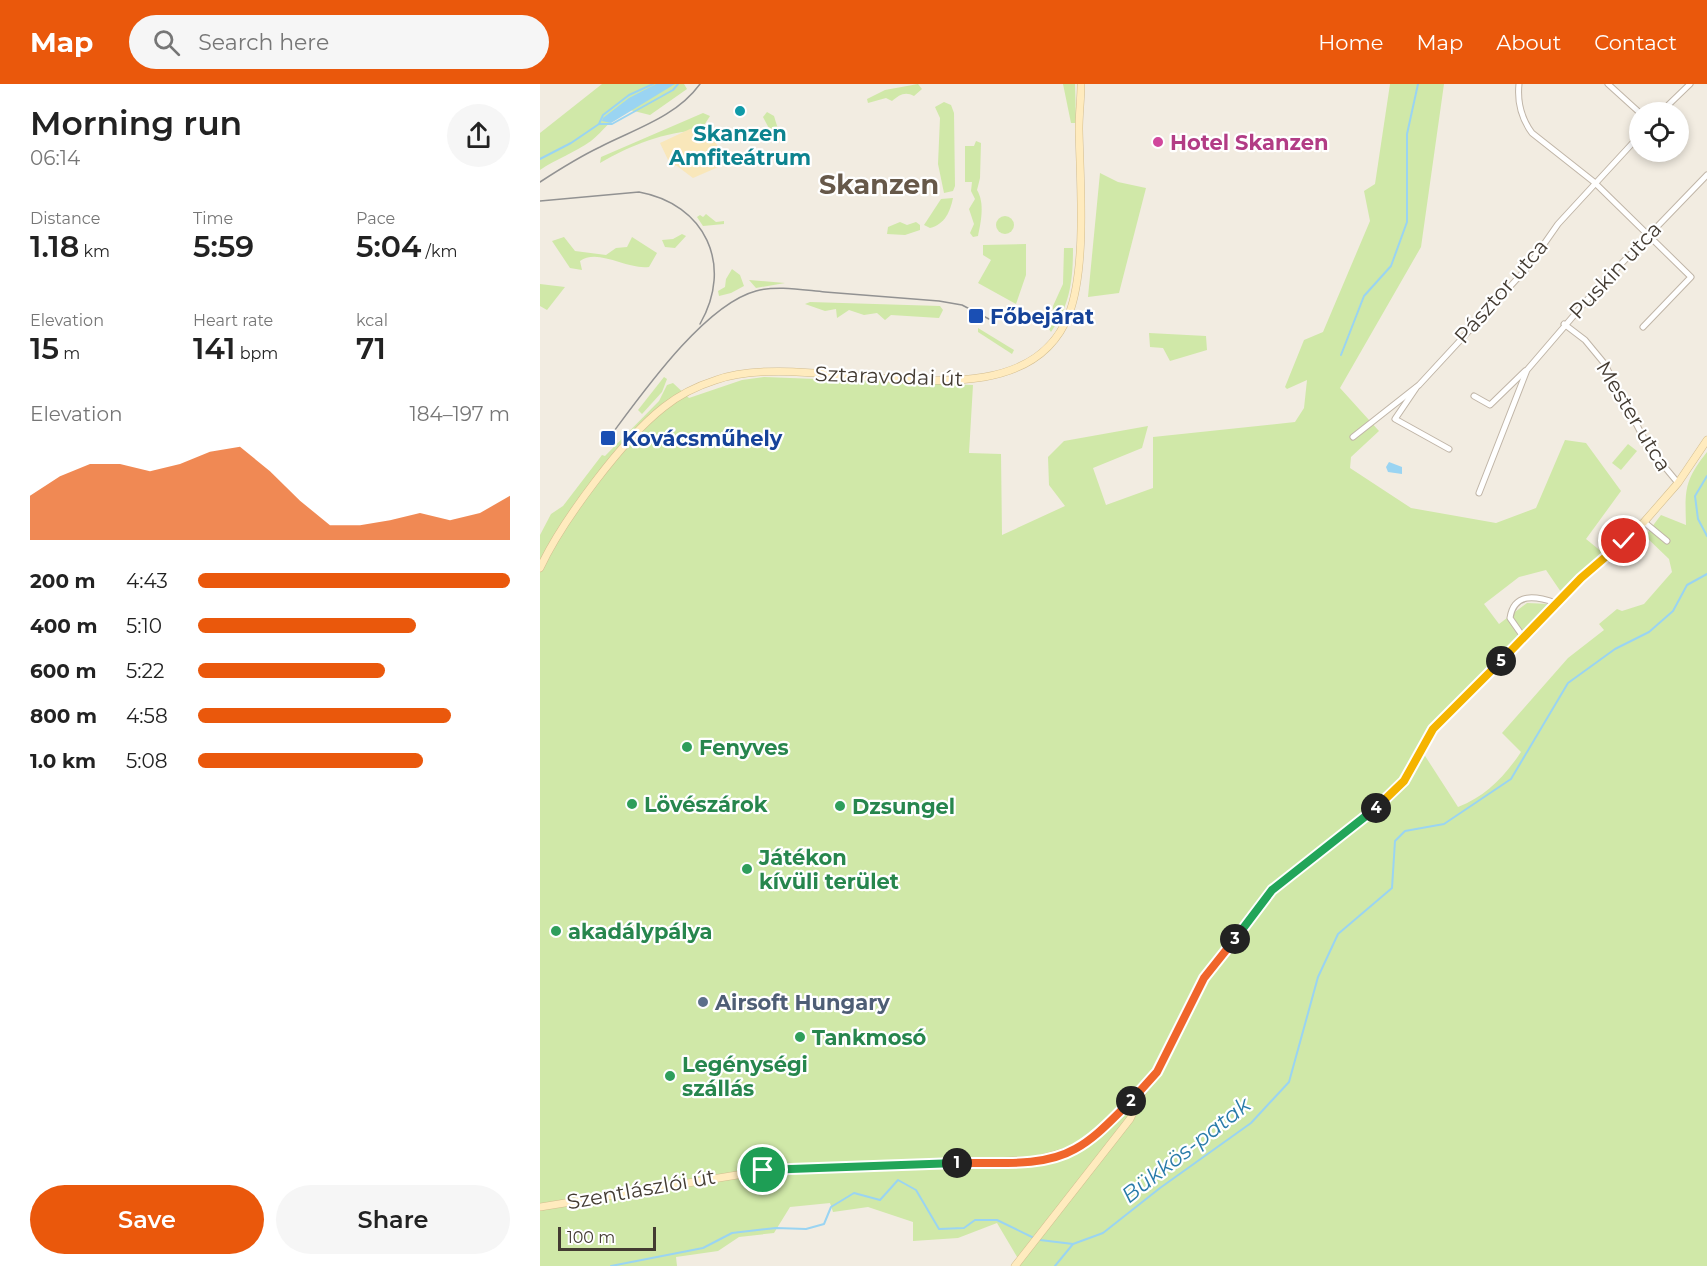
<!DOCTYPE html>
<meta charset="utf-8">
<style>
:root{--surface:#fff;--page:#f6f6f6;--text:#222;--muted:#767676;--accent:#ea580c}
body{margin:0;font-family:Montserrat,sans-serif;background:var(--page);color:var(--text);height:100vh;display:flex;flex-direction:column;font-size:22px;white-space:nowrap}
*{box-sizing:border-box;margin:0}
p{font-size:20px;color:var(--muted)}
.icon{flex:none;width:33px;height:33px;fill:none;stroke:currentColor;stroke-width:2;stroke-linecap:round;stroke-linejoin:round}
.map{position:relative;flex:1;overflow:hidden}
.sheet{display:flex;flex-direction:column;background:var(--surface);width:540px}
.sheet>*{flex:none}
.controls{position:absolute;left:1089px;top:18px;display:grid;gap:12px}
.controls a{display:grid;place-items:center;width:60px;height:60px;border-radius:50%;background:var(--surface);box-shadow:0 3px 9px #0003;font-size:30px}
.scale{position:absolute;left:18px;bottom:15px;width:98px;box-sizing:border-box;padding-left:6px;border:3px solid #433b32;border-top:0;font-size:16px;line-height:21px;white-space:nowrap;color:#433b32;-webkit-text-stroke:4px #fff;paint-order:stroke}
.pin{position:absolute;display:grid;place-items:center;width:51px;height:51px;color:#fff;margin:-26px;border:3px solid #fff;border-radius:50%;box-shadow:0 2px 6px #0007}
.km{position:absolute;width:30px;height:30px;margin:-15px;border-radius:50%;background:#222;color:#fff;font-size:16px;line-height:30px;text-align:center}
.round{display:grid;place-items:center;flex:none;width:63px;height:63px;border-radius:32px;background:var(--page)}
.head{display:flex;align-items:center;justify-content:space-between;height:102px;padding:0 30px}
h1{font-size:33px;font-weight:600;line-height:45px}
.metrics{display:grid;grid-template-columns:repeat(3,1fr);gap:9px;height:102px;padding:6px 30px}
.metrics div{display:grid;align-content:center}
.metrics b{font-size:30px;font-weight:600}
.metrics small{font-size:16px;font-weight:400}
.metrics p{font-size:16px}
.chart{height:168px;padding:12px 30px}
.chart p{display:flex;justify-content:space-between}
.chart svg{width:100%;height:108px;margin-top:6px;fill:var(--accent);opacity:.7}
.button{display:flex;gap:12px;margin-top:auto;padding:12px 30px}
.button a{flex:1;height:69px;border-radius:36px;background:var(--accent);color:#fff;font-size:24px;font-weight:600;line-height:69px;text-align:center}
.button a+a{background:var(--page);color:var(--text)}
ul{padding:0 30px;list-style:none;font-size:20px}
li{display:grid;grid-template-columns:96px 72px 1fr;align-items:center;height:45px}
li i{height:15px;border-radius:8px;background:var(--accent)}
header{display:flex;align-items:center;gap:36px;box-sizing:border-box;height:84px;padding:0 30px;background:var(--accent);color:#fff}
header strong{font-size:28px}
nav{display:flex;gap:33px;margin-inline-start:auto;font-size:21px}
.search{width:420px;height:54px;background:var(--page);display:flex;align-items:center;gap:15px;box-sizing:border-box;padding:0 21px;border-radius:33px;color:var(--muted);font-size:22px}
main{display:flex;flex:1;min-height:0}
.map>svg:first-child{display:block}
</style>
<header>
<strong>Map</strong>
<div class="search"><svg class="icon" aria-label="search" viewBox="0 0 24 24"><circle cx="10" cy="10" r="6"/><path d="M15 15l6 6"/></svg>Search here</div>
<nav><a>Home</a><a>Map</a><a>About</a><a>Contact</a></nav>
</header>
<main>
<section class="sheet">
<div class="head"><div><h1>Morning run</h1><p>06:14</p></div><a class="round"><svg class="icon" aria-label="share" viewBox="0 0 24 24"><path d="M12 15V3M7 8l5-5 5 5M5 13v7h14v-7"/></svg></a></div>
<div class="metrics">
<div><p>Distance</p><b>1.18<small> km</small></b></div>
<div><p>Time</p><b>5:59</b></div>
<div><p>Pace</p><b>5:04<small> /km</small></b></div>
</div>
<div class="metrics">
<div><p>Elevation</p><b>15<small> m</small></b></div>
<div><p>Heart rate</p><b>141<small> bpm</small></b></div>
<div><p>kcal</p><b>71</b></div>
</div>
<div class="chart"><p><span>Elevation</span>184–197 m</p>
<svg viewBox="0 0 160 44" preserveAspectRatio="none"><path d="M0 44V26L10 18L20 13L30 13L40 16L50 13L60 8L70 6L80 16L90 28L100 38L110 38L120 36L130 33L140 36L150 33L160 26V44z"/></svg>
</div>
<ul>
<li><b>200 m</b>4:43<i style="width:100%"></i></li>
<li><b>400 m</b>5:10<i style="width:70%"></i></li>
<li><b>600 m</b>5:22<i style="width:60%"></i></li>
<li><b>800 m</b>4:58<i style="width:81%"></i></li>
<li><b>1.0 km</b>5:08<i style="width:72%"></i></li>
</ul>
<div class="button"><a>Save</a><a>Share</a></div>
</section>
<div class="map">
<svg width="1167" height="1182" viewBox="0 0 1167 1182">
<rect width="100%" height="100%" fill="#f2ece1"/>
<!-- green -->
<g fill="#d0e8a8">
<path d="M62 0H144L147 5 110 31 86 25C71 34 64 47 51 57 34 69 16 75 0 86V49Z"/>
<path d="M378 0 382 5 374 12C365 7 359 11 352 17L346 14 328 19 327 15 345 6Z"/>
<path d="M523 0H535L536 39H531Z"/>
<path d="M850 0H904L881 163 800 304 839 347 811 373 810 384 871 424 956 439 996 424 1025 356 1046 359 1081 407 1046 455 1062 468 1021 508 1006 486 979 493 944 520 959 540 987 519 1010 520 896 637 878 661 918 723C946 712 964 693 981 668L962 649 1028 574 1064 546 1059 540 1077 525 1082 527 1104 520 1132 488 1129 475 1105 452 1121 431 1146 441C1145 406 1144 397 1167 368V1182H471L480 1178 457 1139 418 1154 373 1157V1138L328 1123 293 1128 290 1119 250 1123 234 1149 199 1153 178 1167 136 1173 137 1182H0V451L11 430 23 422 62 371 65 372 119 317 127 301 133 299 149 314 202 296 224 293 433 301 429 369 461 370 462 451 525 422 509 401 508 373 524 357 608 342 602 364 553 384 566 421 613 404V353L755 338 764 324 767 296 747 305 745 303 764 256 783 248 830 137 824 107 835 100Z"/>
<path d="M404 18 411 21 414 29 415 102 413 107 404 109 398 80 400 34 395 23Z"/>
<path d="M227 28 234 32 241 55 232 50 223 33Z"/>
<path d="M163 29 170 32 161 46C124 48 91 61 60 79L61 73Z"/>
<path d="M436 57 441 59 440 94 437 106C445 119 441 138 438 152L433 153 430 149 434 140 429 125 435 115 431 107 432 98H425V62H434Z"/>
<path d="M560 89 578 98 606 104 579 209 548 213Z"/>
<path d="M413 114C410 128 405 140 390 144L384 141 401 115Z"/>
<path d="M166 130 176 138 184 137V140L163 142 157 133 160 131 163 133Z"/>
<circle cx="465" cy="141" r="9"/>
<path d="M360 138 367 141 376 138 380 141V146L365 151 347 150 348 143Z"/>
<path d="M142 150 146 152 135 164 125 163 122 156 133 155Z"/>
<path d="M24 153 35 167 66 171 76 164 87 163 92 153 117 169 109 183C87 186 58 164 40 177L42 186 30 184 12 157Z"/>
<path d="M486 160V191L476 220 438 199 451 176 443 171V161Z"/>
<path d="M524 164H533C533 197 530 221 511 248L507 242 513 235V222L523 200Z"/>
<path d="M192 185 200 191 204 202 191 209 179 212 178 207 185 203 186 195Z"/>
<path d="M209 196 245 199 216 204Z"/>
<path d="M0 200 25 203 7 226 0 222Z"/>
<path d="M270 218 400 222 403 226 399 234 351 231 345 236 337 229 324 231 309 226 297 234 296 225 285 227 265 220Z"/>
<path d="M438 244 474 266 472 270 438 248Z"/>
<path d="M609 249 666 252 667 266 630 277 623 264 610 263Z"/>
<path d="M124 293 127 295 122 308 102 330 98 326Z"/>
<path d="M1088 360 1097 367 1081 386 1072 379Z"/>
</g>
<!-- sand -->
<path fill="#f9e7ba" d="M171 42 183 81 153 94 137 82 130 80 120 59 150 45Z"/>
<!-- water -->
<g fill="#9ad4f2">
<path d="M116 0H135L71 39 62 37 63 34 89 14Z"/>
<path d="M849 378 862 383V390L848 388 846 383Z"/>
</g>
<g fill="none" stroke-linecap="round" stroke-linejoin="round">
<!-- stream -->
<g stroke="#9ad4f2" stroke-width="2">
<path d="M59 40H72L133 6 138 0"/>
<path d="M0 75 31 59 59 40 63 31 89 11 113 0"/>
<path d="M801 271 824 212 851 182 867 138V50L878 0"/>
<path d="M1167 392 1155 412 1158 435 1167 452"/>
<path d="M500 1156 533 1160"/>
<path d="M71 1182 163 1164 192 1149 236 1144 266 1145 284 1140 291 1123 314 1109 340 1116 358 1096 376 1106 399 1145 424 1144 435 1136H457L494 1154"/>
<path d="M515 1182 533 1160 563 1149 620 1104 711 1039 749 998 778 893 798 850 852 804 855 757 865 747 904 740 971 695 1028 599 1075 565 1109 548 1133 527 1147 501 1167 490"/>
</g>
<!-- street casing -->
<g stroke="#c0b5a7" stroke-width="7">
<g id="street">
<path d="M979 0C977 19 981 34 992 49L1054 98 1151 193 1103 243"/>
<path d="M1068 0 1100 29"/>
<path d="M1121 28 1150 0"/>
<path d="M1024 240 1045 256 1064 279 1109 364 1138 399"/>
<path d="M876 304 855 335 909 365"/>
<path d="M934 312 950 321 985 287"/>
<path d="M813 353 879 301 988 183 1018 140 1100 51"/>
<path d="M939 409 987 286 1054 208 1167 91"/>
<path d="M1104 438 1127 457"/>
<path d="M984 554 970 534C974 508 996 512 1016 519"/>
</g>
</g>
<!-- secondary casing -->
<g stroke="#d3bd8f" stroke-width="8">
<g id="secondary">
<path d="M0 484C22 437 83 355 124 323 139 311 157 302 176 296 272 261 482 353 529 230 547 182 540 97 539 45 539 30 541 15 541 0"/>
<path d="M0 1123 234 1085 495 1076 535 1065 562 1045 604 1005 625 974 664 894 732 806 836 724 864 697 893 645 1041 494 1104 438 1138 399 1167 356"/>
<path d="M475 1182 590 1035 603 1007"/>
</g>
</g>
<!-- street -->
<use href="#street" stroke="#fff" stroke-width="5"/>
<!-- secondary -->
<use href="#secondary" stroke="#ffebbe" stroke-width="7"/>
<!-- tram -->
<g stroke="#929292" stroke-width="1.5">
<path d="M0 98C20 85 39 73 60 63 95 45 136 33 160 0"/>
<path d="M0 117 99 108C165 120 194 181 160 240"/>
<path d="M66 358C99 314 163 221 216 207 237 201 263 206 285 208 323 211 361 214 399 217L422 221 449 235"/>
</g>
</g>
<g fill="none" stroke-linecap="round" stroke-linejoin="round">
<!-- split-1 casing -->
<g stroke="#fff" stroke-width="12">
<path id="split-1" d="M223 1086 417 1079"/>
</g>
<!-- split-2 casing -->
<g stroke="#fff" stroke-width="12">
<path id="split-2" d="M417 1079C454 1078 502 1084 535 1065 557 1053 574 1033 591 1017"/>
</g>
<!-- split-3 casing -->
<g stroke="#fff" stroke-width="12">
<path id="split-3" d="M591 1017 617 988 664 894 695 855"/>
</g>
<!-- split-4 casing -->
<g stroke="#fff" stroke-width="12">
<path id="split-4" d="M695 855 732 806 836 724"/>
</g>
<!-- split-5 casing -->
<g stroke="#fff" stroke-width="12">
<path id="split-5" d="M836 724 864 697 893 645 961 577"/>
</g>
<!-- split-6 casing -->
<g stroke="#fff" stroke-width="12">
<path id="split-6" d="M961 577 1041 494 1084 457"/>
</g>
<!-- split-1 -->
<use href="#split-1" stroke="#22a559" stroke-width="8"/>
<!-- split-2 -->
<use href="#split-2" stroke="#f0652b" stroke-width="8"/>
<!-- split-3 -->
<use href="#split-3" stroke="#f0652b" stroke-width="8"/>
<!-- split-4 -->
<use href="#split-4" stroke="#22a559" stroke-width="8"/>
<!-- split-5 -->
<use href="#split-5" stroke="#f5b400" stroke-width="8"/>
<!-- split-6 -->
<use href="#split-6" stroke="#f5b400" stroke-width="8"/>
</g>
<!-- markers -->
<circle fill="#0f9aa8" stroke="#fff" stroke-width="2" cx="200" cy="27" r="6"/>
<circle fill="#d1479c" stroke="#fff" stroke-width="2" cx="618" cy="58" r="6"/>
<g fill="#1a4fb4" stroke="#fff" stroke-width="2">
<rect x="428" y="224" width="16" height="16" rx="3"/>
<rect x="60" y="346" width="16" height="16" rx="3"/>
</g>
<g fill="#2e9e5b" stroke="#fff" stroke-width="2">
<circle cx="147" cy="663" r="6"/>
<circle cx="92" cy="720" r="6"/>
<circle cx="300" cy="722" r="6"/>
<circle cx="207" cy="785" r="6"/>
<circle cx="16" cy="847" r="6"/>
<circle cx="260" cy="953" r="6"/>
<circle cx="130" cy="992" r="6"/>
</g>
<circle fill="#5c6f8a" stroke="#fff" stroke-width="2" cx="163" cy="918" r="6"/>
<g text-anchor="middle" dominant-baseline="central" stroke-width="4.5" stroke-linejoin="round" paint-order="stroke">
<!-- culture labels -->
<g font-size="21" font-weight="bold" fill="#0d838f" stroke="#fff">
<text x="200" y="49">Skanzen<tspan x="200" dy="24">Amfiteátrum</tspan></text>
</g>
<!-- hotel labels -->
<g font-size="21" font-weight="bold" fill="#b23c85" stroke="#fff" text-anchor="start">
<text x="630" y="58">Hotel Skanzen</text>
</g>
<!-- street labels -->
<g font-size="21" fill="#433b32" stroke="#fff">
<text transform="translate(1075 186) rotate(-47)">Puskin utca</text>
<text transform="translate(961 207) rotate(-49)">Pásztor utca</text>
<text transform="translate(349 292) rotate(2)">Sztaravodai út</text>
<text transform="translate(1094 332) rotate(59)">Mester utca</text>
<text transform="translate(101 1105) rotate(-10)">Szentlászlói út</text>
</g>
<!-- transit labels -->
<g font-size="21" font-weight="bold" fill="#164399" stroke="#fff" text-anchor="start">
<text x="450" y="232">Főbejárat</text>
<text x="82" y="354">Kovácsműhely</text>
</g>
<!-- leisure labels -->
<g font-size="21" font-weight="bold" fill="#27864d" stroke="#fff" text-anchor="start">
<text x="159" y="663">Fenyves</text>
<text x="104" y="720">Lövészárok</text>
<text x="312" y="722">Dzsungel</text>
<text x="219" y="773">Játékon<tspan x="219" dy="24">kívüli terület</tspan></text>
<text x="28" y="847">akadálypálya</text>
<text x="272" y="953">Tankmosó</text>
<text x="142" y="980">Legénységi<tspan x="142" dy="24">szállás</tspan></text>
</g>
<!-- service labels -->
<g font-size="21" font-weight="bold" fill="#4e5e75" stroke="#fff" text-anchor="start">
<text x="175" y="918">Airsoft Hungary</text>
</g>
<!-- water labels -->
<g font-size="22" font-style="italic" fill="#287ba9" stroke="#fff">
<text transform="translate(646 1066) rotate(-38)">Bükkös-patak</text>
</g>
<!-- district labels -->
<g font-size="27" font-weight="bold" fill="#665849" stroke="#fff">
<text x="339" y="100">Skanzen</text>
</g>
</g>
</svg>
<div class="controls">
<a><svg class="icon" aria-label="locate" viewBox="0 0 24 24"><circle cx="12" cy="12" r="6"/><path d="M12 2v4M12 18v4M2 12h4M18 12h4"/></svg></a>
</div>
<div class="scale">100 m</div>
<div class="pin" style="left:223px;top:1086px;background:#1e9e55"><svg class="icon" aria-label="arrive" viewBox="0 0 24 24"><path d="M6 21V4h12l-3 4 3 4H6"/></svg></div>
<div class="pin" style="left:1084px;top:457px;background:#d93025"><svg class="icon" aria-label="check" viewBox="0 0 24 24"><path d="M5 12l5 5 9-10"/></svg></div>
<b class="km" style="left:417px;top:1079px">1</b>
<b class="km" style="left:591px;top:1017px">2</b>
<b class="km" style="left:695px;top:855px">3</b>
<b class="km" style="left:836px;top:724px">4</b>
<b class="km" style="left:961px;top:577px">5</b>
</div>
</main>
